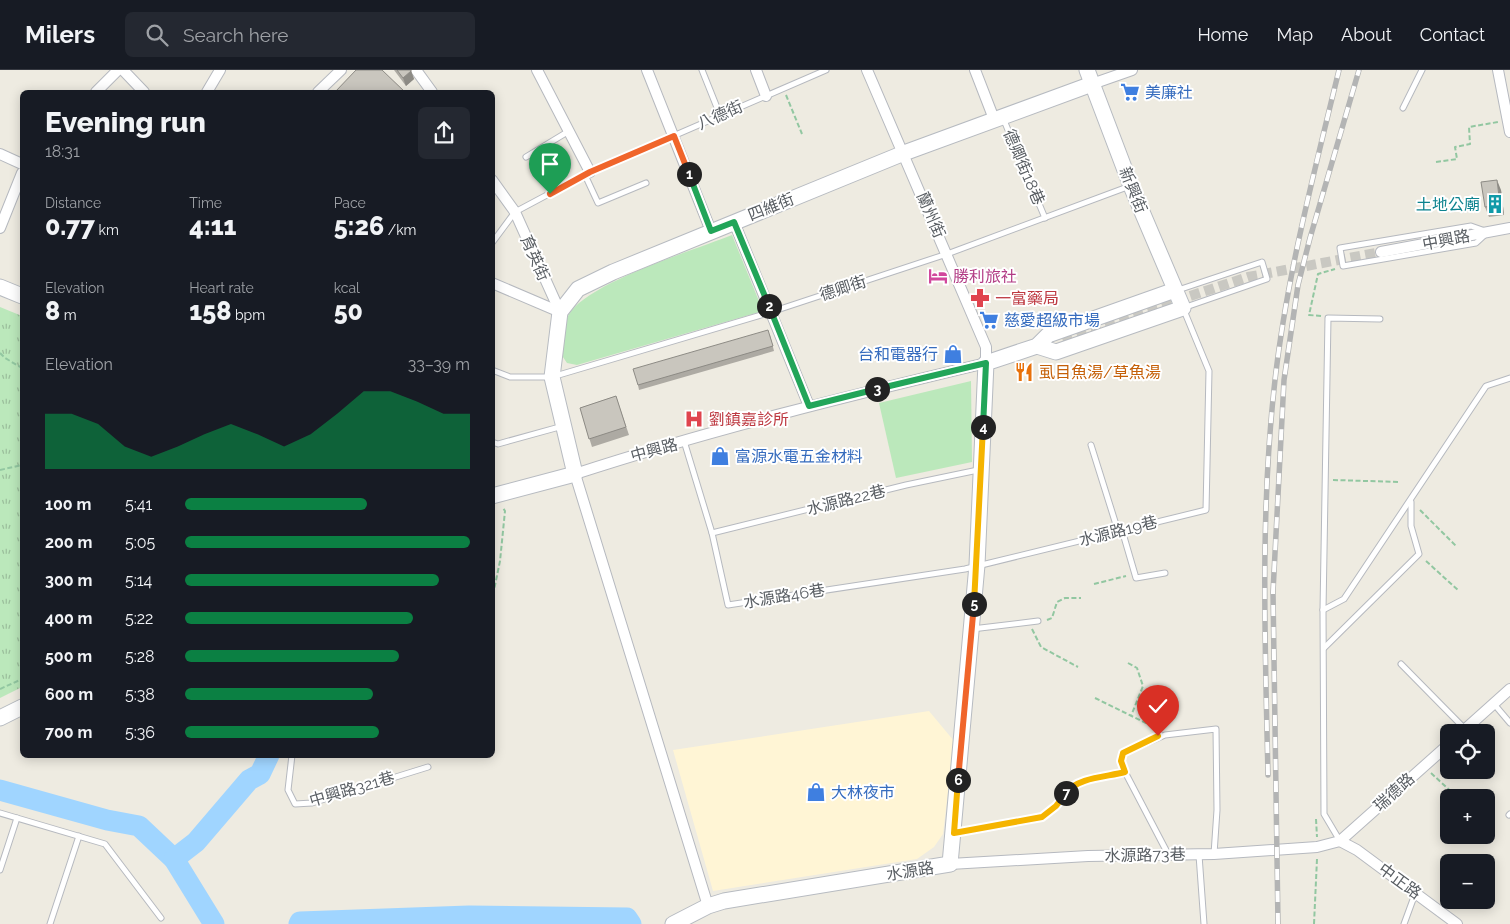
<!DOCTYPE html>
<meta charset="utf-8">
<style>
:root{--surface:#171b24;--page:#242831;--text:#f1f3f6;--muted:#9ea1a6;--line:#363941;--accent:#0b8043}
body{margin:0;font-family:Raleway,"Noto Sans TC",sans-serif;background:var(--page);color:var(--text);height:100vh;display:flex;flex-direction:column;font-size:19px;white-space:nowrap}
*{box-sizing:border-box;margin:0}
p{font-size:16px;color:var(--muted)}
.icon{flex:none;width:28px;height:28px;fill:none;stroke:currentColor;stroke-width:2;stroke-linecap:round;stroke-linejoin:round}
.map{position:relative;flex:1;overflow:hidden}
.sheet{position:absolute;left:20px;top:20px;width:475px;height:668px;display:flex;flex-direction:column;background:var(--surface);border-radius:8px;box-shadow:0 2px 12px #0003}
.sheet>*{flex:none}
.tools{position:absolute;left:1440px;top:654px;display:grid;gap:10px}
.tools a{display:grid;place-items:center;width:55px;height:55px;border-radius:8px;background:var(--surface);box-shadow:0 2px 12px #0003;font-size:25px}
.pin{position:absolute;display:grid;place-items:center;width:42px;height:42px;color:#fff;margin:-51px -21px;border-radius:50% 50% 50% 0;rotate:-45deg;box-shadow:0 0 5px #0007}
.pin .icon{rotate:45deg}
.km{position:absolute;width:25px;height:25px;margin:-12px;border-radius:50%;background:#222;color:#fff;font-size:14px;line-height:25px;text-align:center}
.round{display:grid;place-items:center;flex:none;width:52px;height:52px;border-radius:8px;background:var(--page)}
.headline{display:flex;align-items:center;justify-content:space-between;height:85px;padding:0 25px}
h1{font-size:28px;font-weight:800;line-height:38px}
.stats{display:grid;grid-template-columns:repeat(3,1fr);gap:8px;height:85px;padding:5px 25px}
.stats div{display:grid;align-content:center}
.stats b{font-size:25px;font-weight:800}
.stats small{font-size:14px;font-weight:400}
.stats p{font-size:14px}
.chart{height:140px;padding:10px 25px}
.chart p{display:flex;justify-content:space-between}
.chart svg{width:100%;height:90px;margin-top:5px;fill:var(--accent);opacity:.7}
ul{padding:0 25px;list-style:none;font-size:16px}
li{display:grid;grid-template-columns:80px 60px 1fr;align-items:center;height:38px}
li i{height:12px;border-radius:6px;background:var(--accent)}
header{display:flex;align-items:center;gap:30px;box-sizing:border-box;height:70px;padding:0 25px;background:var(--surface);border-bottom:1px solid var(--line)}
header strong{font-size:24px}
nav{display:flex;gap:28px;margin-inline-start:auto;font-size:18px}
.search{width:350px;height:45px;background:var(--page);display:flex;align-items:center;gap:12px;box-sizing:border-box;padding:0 18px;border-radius:8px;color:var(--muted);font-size:19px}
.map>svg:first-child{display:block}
</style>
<header>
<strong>Milers</strong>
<div class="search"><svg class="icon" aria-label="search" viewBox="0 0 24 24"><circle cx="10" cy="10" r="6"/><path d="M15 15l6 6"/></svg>Search here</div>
<nav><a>Home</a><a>Map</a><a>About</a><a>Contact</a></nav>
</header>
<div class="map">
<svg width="1510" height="854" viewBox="0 0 1510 854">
<defs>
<pattern id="park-tufts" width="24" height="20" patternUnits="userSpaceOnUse" patternTransform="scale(1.25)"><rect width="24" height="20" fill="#bbe8bb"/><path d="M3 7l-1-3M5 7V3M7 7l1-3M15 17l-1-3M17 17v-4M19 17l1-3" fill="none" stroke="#9bbf9c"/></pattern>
</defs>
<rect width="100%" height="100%" fill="#eeebe1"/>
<!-- commercial -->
<path fill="#fff5d5" d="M929 641 954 671 943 764 934 777 917 789 713 821 673 680Z"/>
<!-- grass -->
<g fill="#bbe8bb">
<path d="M732 165 763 241 577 295 567 293 561 284C563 273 563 256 568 246 585 213 695 180 732 165Z"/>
<path d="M971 311 972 392 896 408 879 333Z"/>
</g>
<!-- park -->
<path fill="url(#park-tufts)" d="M0 237 22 246V617L0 628Z"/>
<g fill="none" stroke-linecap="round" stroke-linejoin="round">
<!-- river -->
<g stroke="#a0d5ff" stroke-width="21">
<path d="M0 720 107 750 139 756 174 789 214 854"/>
<path d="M174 789 196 772 249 710 260 704 269 685"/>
<path d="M299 854 300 852 469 846 627 848 631 854"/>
</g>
<!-- street-tunnel -->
<path stroke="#c9c8c2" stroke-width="10" stroke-dasharray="10 5" stroke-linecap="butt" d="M1062 268 1248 207 1381 182"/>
<!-- lane casing -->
<g stroke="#b6b9bf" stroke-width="7">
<g id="lane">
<path d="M702 0 720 45"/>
<path d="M1403 38 1422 0"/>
<path d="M1003 48 1045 148"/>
<path d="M526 87 569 61"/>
<path d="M585 105 598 133 646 113"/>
<path d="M1471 156 1488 162 1476 173 1343 196 1340 178Z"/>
<path d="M492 173 515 142 590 102 826 0"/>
<path d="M492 300 510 307H552L771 242 947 184 1130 116"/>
<path d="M684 371 712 463 728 535 965 499 1206 440 1209 301 1183 238 1267 209 1262 192 1178 220"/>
<path d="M492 372 498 374 563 356"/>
<path d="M1091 375 1118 461"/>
<path d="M1122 460 1136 508 1165 503"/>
<path d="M712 463 906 415 978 400"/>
<path d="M1323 540 1344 529 1486 316 1510 308"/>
<path d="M972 559 1038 551"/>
<path d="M1324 578 1419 484 1411 456V432"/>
<path d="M1401 594 1465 659"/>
<path d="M1494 634 1510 653"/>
<path d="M292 685 288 720 295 734 312 733 428 697"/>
<path d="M1125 702 1168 784"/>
<path d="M0 743 105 774 161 848"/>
<path d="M1509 745 1510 744"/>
<path d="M954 763 1042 747 1056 736 1069 718 1087 710 1125 702 1121 691 1123 683 1165 665 1216 659 1217 740 1214 784"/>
<path d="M1340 771 1324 744 1323 540 1328 248 1380 249"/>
<path d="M1199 785 1204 854"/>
<path d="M0 800 17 748"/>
<path d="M50 854 79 766"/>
<path d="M1404 854 1415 824"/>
</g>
</g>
<!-- street casing -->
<g stroke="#b6b9bf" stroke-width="12">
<g id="street">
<path d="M123 0 144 22"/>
<path d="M416 0 432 22"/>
<path d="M537 0 590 102"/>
<path d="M647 0 711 161"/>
<path d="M756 0 766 26"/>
<path d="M975 0 994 49"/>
<path d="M1498 0 1510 62"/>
<path d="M1092 14 1132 0"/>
<path d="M96 22 118 0"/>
<path d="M207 22 220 0"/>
<path d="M318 22 341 0"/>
<path d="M0 84 22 94"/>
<path d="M492 110 515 142 560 242"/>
<path d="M734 152 809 336"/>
<path d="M0 158 22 103"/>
<path d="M1381 182 1510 158"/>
<path d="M492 213 560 242"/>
<path d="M1462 662 1510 619"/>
<path d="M1340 771 1357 780 1457 854"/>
<path d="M950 794 1088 786 1214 784 1317 777 1340 771 1449 674"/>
<path d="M708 836 575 404C710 360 848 326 986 293V277L867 0"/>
</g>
</g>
<!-- secondary casing -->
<g stroke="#b7bbc1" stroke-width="17">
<g id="secondary">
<path d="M0 217 22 226"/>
<path d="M1037 276 1056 282 1183 238 1131 116 1087 0"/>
<path d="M492 426 575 404 552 307 560 242 578 219 613 202 904 83 1092 14"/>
<path d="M0 648 22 637"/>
<path d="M673 854 708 836 724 831 950 794 977 495 986 293 1037 276 1048 265 1175 220"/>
</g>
</g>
<!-- path -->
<g stroke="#92c7a1" stroke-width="2" stroke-dasharray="5 2.5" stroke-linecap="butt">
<path d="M786 25 802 64"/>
<path d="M1436 92 1457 89 1455 77 1470 74 1469 57 1498 52"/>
<path d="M1321 246 1309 245 1318 204 1335 199"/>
<path d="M0 283 5 288 22 298"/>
<path d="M0 400 22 395"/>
<path d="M1333 410 1400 412"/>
<path d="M1420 440 1456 476"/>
<path d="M1426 491 1459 521"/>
<path d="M1094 514 1126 506"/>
<path d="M493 525 500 491 505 441 503 438"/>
<path d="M1047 550 1052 548 1057 532 1065 528H1081"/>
<path d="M1032 559 1041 577 1078 597"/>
<path d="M1128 593 1137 598 1143 616 1131 646"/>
<path d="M0 619 22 609"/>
<path d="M1095 628 1158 659"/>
<path d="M1431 703 1458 728"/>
<path d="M1316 749 1317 767"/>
<path d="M1314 854 1317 789"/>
</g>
<!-- lane -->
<use href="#lane" stroke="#fff" stroke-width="5"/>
<!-- street -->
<use href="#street" stroke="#fff" stroke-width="10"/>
<!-- secondary -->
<use href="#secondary" stroke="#fff" stroke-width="15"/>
<!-- rail casing -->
<g stroke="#b3b4b4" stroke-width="5.5">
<g id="rail">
<path d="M1268 705C1265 573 1260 441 1275 310 1287 205 1314 103 1339 0"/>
<path d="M1278 854 1273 522 1284 310 1298 215 1310 168 1359 0"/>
</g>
</g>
<!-- rail -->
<use href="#rail" stroke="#fff" stroke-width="4" stroke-dasharray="11" stroke-linecap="butt"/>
</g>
<!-- wall -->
<g fill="#adaaa3">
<path d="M394 0H411L414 9 406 16Z"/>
<path d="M1501 120 1504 145 1489 147 1485 137Z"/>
<path d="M770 265 774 281 639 320 638 315Z"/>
<path d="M616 326 629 365 592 377 580 338Z"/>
</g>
<!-- shaded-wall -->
<g fill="#8d8b85">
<path d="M411 1 414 9 406 16 403 8Z"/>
<path d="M1497 110 1501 120 1504 145 1500 135Z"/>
</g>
<!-- building -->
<g fill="#c9c6be" stroke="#8d8b85">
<path d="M356 0H382L405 22H335Z"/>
<path d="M397 0H411V1L403 8Z"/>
<path d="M1497 110 1500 135 1485 137 1481 112Z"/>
<path d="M768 260 773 276 638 315 633 299Z"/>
<path d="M616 326 626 357 589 369 580 338Z"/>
</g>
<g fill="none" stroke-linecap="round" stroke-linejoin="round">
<!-- split-1 casing -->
<g stroke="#fff" stroke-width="10">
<path id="split-1" d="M550 124 590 102 674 66 689 104"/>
</g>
<!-- split-2 casing -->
<g stroke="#fff" stroke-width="10">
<path id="split-2" d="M689 104 711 161 734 152 769 236"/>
</g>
<!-- split-3 casing -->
<g stroke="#fff" stroke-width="10">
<path id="split-3" d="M769 236 809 336 877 319"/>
</g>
<!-- split-4 casing -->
<g stroke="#fff" stroke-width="10">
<path id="split-4" d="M877 319 986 293 983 357"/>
</g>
<!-- split-5 casing -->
<g stroke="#fff" stroke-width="10">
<path id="split-5" d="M974 534 983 357"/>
</g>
<!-- split-6 casing -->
<g stroke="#fff" stroke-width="10">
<path id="split-6" d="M958 710 974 534"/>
</g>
<!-- split-7 casing -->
<g stroke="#fff" stroke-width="10">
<path id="split-7" d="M958 710 954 763 1042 747 1056 736 1066 723"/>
</g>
<!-- split-8 casing -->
<g stroke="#fff" stroke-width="10">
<path id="split-8" d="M1066 723C1078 707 1107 707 1125 702L1121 691 1123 683 1158 666"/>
</g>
<!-- split-1 -->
<use href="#split-1" stroke="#f0652b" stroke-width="6"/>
<!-- split-2 -->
<use href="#split-2" stroke="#22a559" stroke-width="6"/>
<!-- split-3 -->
<use href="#split-3" stroke="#22a559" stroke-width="6"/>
<!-- split-4 -->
<use href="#split-4" stroke="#22a559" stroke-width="6"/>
<!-- split-5 -->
<use href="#split-5" stroke="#f5b400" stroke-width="6"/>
<!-- split-6 -->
<use href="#split-6" stroke="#f0652b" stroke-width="6"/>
<!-- split-7 -->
<use href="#split-7" stroke="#f5b400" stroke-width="6"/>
<!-- split-8 -->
<use href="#split-8" stroke="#f5b400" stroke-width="6"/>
</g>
<!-- icons -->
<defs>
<g id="supermarket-bare" transform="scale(1.5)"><path d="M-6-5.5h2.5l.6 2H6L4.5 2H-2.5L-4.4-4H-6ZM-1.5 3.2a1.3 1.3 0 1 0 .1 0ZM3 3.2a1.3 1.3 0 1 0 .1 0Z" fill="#3f7fe0" stroke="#fff" stroke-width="2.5" paint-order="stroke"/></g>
<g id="building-bare" transform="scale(1.5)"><path d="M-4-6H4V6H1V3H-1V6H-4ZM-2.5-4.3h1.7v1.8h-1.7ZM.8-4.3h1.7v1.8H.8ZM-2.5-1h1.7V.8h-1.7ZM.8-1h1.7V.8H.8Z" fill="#0f9aa8" stroke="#fff" stroke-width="2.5" paint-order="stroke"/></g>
<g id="hotel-bare" transform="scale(1.5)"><path d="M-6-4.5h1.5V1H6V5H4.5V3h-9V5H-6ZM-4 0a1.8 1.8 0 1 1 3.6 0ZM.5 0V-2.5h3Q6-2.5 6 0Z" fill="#d1479c" stroke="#fff" stroke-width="2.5" paint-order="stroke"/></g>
<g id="pharmacy-bare" transform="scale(1.5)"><path d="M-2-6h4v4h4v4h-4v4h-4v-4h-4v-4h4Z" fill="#e0444e" stroke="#fff" stroke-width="2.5" paint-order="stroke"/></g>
<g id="shop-bare" transform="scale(1.5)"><path d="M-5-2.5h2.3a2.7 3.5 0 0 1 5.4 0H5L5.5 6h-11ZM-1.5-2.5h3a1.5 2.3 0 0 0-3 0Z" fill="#3f7fe0" stroke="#fff" stroke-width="2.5" paint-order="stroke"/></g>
<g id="restaurant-bare" transform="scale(1.5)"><path d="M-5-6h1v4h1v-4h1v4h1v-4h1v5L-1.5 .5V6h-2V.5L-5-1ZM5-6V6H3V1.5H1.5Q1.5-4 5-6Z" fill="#e8710a" stroke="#fff" stroke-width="2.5" paint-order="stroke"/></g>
<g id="hospital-bare" transform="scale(1.5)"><path d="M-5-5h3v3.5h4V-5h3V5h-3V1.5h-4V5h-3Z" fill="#e0444e" stroke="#fff" stroke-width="2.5" paint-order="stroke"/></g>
</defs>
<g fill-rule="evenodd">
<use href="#supermarket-bare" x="1130" y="22"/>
<use href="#building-bare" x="1495" y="134"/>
<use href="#hotel-bare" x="938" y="206"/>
<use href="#pharmacy-bare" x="980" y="228"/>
<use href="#supermarket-bare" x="989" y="250"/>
<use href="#shop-bare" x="953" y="284"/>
<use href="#restaurant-bare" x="1024" y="302"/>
<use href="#hospital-bare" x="694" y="349"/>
<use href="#shop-bare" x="720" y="386"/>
<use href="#shop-bare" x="816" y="722"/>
</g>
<g text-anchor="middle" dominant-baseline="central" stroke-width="4" stroke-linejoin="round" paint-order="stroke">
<!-- shop labels -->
<g font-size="16" fill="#366cbe" stroke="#fff" text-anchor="start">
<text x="1145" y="22">美廉社</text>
<text x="1004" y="250">慈愛超級市場</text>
<text x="938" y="284" text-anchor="end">台和電器行</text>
<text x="735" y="386">富源水電五金材料</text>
<text x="831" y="722">大林夜市</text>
</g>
<!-- street labels -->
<g font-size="16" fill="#595e63" stroke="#fff">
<text transform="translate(720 45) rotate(-24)">八德街</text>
<text transform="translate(1024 97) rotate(67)">德卿街18巷</text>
<text transform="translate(1133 120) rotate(68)">新興街</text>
<text transform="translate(771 137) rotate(-22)">四維街</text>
<text transform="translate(931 145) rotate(67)">蘭州街</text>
<text transform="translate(1446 170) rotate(-11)">中興路</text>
<text transform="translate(535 188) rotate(66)">育英街</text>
<text transform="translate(843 218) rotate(-18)">德卿街</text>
<text transform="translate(654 380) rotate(-15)">中興路</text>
<text transform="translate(846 430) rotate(-14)">水源路22巷</text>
<text transform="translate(1118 461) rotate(-14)">水源路19巷</text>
<text transform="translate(784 526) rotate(-9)">水源路46巷</text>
<text transform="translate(352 719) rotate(-16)">中興路321巷</text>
<text transform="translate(1394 722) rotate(-42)">瑞德路</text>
<text transform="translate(1145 785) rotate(-1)">水源路73巷</text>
<text transform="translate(910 801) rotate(-9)">水源路</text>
<text transform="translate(1400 811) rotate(36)">中正路</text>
</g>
<!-- culture labels -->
<g font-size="16" fill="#0d838f" stroke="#fff" text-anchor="end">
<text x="1480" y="134">土地公廟</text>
</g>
<!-- hotel labels -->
<g font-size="16" fill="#b23c85" stroke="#fff" text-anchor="start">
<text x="953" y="206">勝利旅社</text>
</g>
<!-- health labels -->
<g font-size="16" fill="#be3a42" stroke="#fff" text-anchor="start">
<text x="995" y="228">一富藥局</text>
<text x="709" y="349">劉鎮嘉診所</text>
</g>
<!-- food labels -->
<g font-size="16" fill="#c56008" stroke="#fff" text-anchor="start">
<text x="1039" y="302">虱目魚湯/草魚湯</text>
</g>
</g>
</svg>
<div class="tools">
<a><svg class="icon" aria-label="locate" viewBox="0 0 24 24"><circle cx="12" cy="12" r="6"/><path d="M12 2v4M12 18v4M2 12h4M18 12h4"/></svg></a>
<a>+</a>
<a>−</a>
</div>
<div class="pin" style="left:550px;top:124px;background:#1e9e55"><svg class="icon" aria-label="arrive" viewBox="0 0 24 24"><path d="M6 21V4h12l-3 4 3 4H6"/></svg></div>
<div class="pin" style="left:1158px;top:666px;background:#d93025"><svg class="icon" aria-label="check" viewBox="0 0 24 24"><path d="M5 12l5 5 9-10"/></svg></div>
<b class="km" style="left:689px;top:104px">1</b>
<b class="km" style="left:769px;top:236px">2</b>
<b class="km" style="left:877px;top:319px">3</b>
<b class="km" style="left:983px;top:357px">4</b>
<b class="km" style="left:974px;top:534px">5</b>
<b class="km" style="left:958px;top:710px">6</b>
<b class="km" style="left:1066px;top:723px">7</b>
<section class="sheet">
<div class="headline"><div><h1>Evening run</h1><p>18:31</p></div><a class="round"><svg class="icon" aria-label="share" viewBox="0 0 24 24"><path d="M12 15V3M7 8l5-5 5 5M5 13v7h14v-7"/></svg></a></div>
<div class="stats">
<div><p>Distance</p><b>0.77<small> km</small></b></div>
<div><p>Time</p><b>4:11</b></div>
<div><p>Pace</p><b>5:26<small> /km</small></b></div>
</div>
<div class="stats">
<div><p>Elevation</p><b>8<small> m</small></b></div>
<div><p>Heart rate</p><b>158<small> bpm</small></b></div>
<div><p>kcal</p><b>50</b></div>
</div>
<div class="chart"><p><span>Elevation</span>33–39 m</p>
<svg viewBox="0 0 160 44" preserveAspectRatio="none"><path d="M0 44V17L10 17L20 22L30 33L40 38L50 33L60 27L70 22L80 27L90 33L100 27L110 17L120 6L130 6L140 11L150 17L160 17V44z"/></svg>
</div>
<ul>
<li><b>100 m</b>5:41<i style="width:64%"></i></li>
<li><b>200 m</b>5:05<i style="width:100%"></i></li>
<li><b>300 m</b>5:14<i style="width:89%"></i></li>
<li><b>400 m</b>5:22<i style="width:80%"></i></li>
<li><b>500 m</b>5:28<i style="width:75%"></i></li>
<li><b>600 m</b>5:38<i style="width:66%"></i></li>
<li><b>700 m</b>5:36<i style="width:68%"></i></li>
</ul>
</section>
</div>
